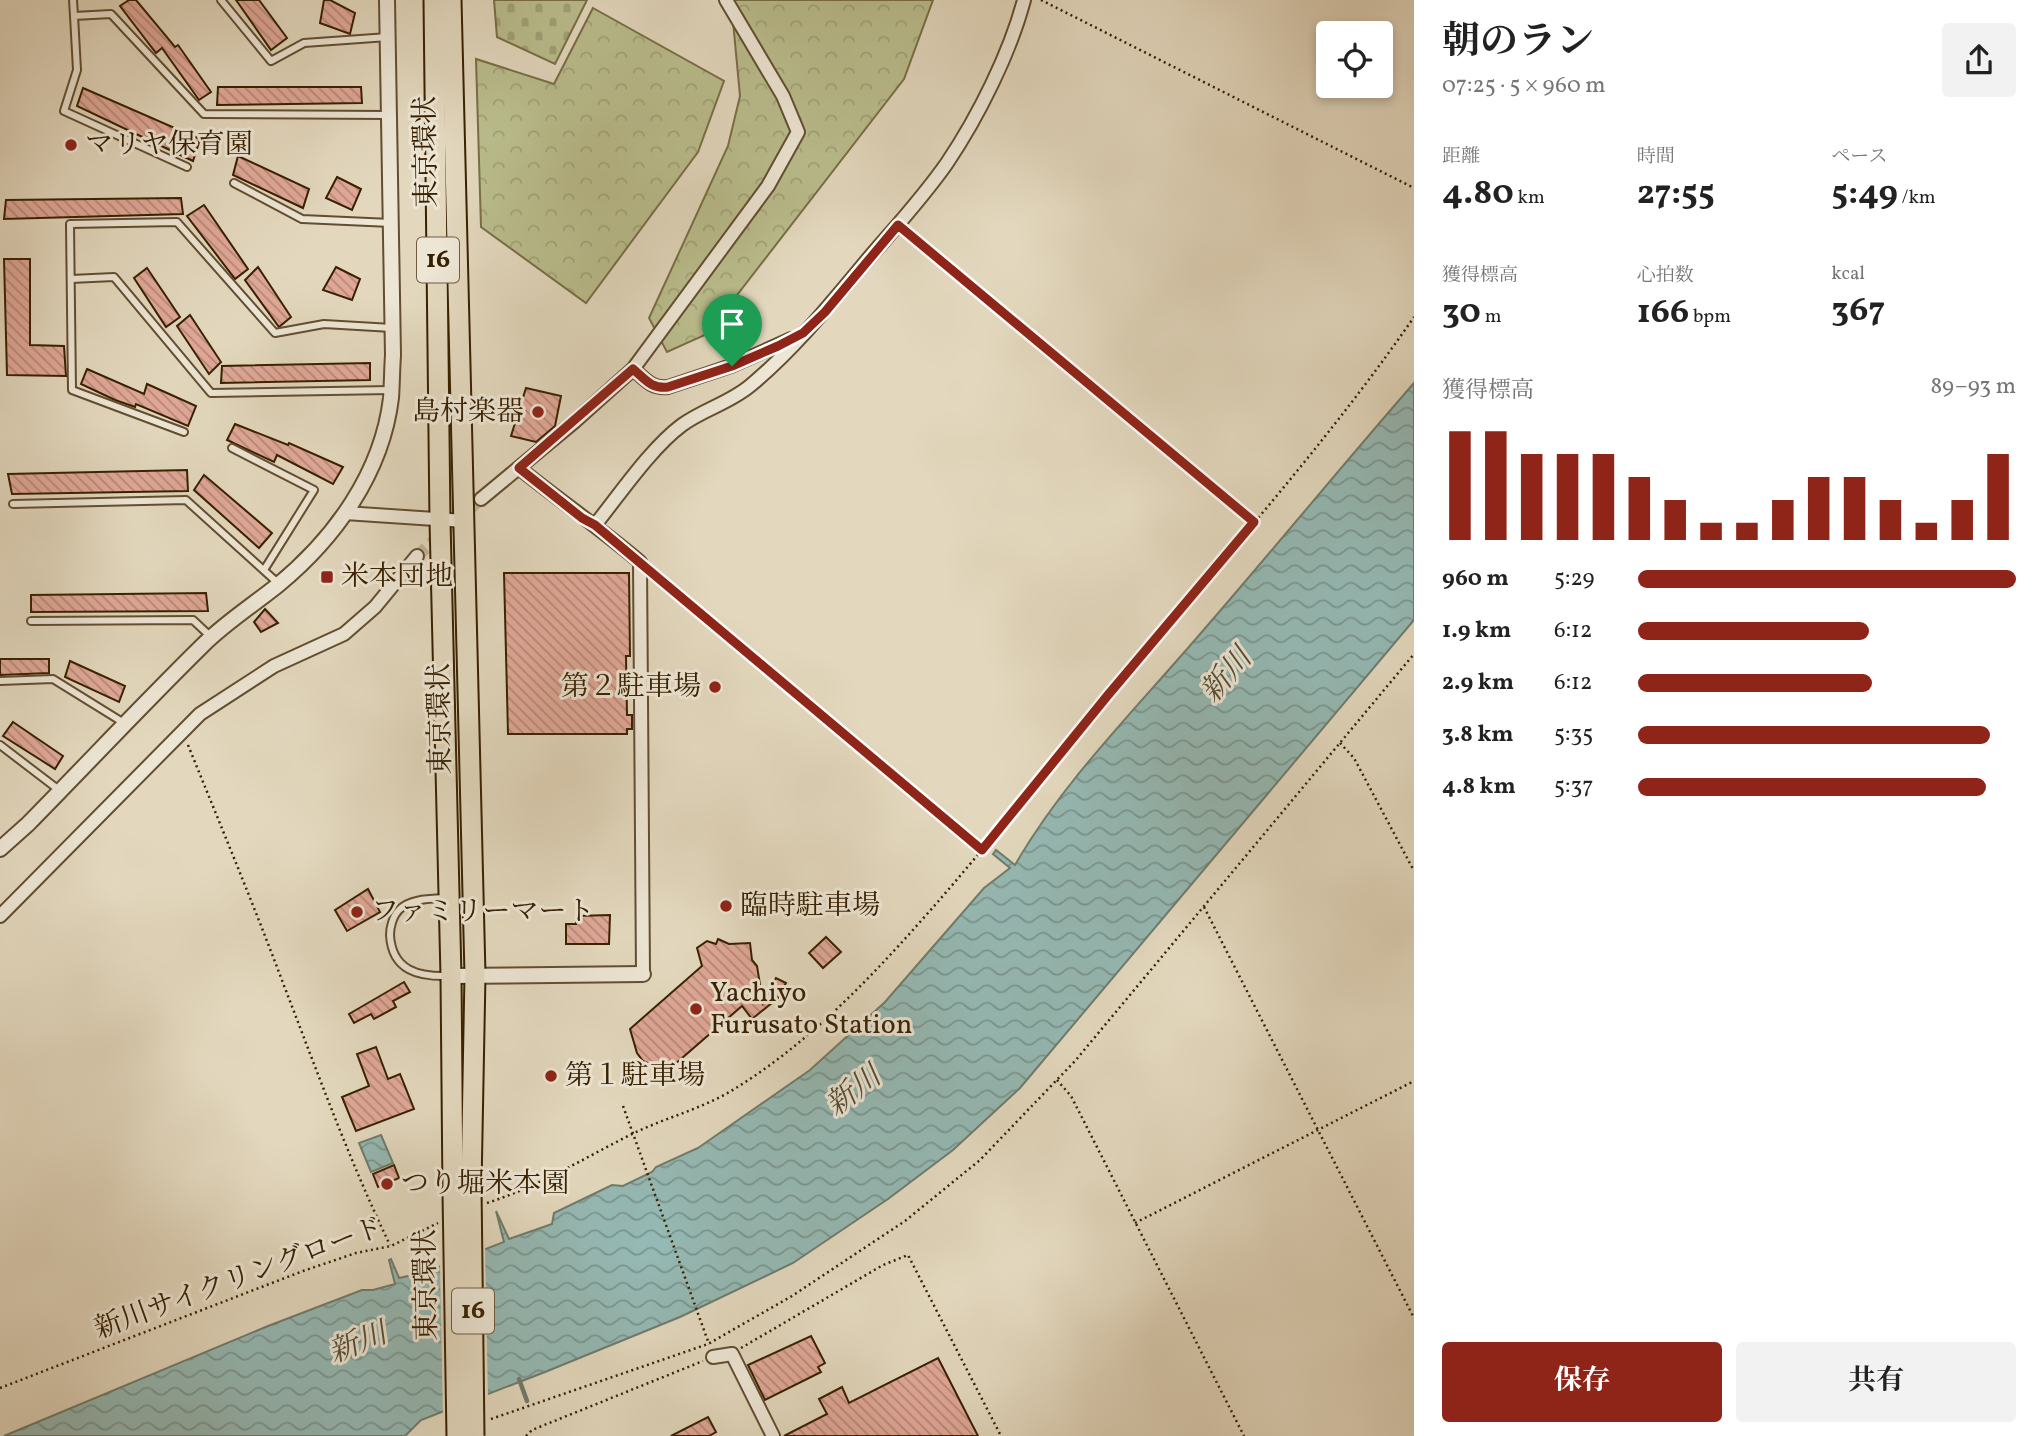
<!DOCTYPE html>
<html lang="ja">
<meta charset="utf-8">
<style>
:root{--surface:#fff;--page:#f2f2f2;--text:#222;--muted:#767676;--accent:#8f2418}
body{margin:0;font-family:Vollkorn,"Noto Serif JP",serif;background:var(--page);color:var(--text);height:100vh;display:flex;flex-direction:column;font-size:26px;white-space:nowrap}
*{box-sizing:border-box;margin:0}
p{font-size:23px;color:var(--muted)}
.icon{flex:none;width:38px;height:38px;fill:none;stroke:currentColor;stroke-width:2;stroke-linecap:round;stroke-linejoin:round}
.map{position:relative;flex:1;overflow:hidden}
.panel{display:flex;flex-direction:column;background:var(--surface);width:630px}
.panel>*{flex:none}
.tools{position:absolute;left:1316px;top:21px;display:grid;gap:14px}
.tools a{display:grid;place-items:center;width:77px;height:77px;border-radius:7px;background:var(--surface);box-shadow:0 4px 10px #0003;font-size:35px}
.pin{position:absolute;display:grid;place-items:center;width:60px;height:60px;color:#fff;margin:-72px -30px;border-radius:50% 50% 50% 0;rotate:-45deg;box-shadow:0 0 7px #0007}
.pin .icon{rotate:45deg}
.round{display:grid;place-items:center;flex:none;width:74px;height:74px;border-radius:7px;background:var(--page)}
.head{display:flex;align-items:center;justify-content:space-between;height:119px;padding:0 28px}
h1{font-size:38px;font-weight:700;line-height:52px}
.metrics{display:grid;grid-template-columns:repeat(3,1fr);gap:10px;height:119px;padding:7px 28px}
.metrics div{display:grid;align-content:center}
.metrics b{font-size:35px;font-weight:700}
.metrics small{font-size:19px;font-weight:400}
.metrics p{font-size:19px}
.chart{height:196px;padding:14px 28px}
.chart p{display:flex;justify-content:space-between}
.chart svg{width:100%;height:126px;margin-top:7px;stroke:var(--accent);stroke-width:6}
.cta{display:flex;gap:14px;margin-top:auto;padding:14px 28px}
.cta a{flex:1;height:80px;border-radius:7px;background:var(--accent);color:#fff;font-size:28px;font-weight:700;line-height:80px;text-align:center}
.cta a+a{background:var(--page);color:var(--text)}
ul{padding:0 28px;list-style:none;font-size:23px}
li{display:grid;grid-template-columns:112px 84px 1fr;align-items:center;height:52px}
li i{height:18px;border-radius:9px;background:var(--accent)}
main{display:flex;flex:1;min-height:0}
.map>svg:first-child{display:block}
</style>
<main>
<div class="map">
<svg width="1414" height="1436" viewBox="0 0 1414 1436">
<defs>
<pattern id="forest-crowns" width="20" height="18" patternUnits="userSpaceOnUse" patternTransform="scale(1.75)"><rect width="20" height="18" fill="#babd8d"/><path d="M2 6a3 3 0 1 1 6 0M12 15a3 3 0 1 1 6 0" fill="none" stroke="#a0a278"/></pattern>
<pattern id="cemetery-stones" width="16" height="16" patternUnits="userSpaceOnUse" patternTransform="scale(1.75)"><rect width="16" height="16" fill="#babd8d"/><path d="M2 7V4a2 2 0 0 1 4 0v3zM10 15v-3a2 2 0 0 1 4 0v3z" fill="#a0a278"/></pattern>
<pattern id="water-waves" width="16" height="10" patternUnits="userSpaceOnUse" patternTransform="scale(1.75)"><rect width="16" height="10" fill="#95b9b4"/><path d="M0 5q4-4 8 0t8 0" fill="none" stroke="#7a9690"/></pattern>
<pattern id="building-back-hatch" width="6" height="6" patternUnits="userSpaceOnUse" patternTransform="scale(1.75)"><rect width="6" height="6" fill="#e1a898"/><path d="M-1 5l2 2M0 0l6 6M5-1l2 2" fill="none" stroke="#b7887a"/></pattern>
</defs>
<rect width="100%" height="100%" fill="#e3d8be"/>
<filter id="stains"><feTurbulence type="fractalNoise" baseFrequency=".00286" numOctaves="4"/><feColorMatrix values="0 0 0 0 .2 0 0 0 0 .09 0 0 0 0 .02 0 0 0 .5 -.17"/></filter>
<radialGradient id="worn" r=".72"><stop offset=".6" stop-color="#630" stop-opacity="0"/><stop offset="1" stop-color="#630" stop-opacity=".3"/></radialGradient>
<!-- forest -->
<g fill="url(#forest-crowns)" stroke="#786e46" stroke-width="2">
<path d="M731 0H933L904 79 707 334 667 352 649 318 728 146 740 96Z"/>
<path d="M593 8 724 81 698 152 586 303 481 227 476 59 554 84Z"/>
</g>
<!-- cemetery -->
<path fill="url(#cemetery-stones)" stroke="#786e46" stroke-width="2" d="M494 0H587L555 64 497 37Z"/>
<!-- water -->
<g fill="url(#water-waves)" stroke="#6f7c6c" stroke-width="2">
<path d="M1414 383V620L1020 1088 953 1150 888 1199 793 1263 680 1317 545 1372 421 1420 405 1436H4L268 1326 362 1290H373L395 1284 389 1260 391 1259 399 1278 426 1272 504 1242 496 1211 509 1239 552 1224 554 1213 612 1185 623 1186 652 1172 656 1167 698 1148 810 1070 885 1002 984 888 1010 868 993 854 996 850 1015 865C1063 782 1132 713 1194 641 1268 556 1340 468 1414 383Z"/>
<path d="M381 1135 393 1163 371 1172 359 1143Z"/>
</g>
<!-- pier -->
<path fill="#e3d8be" d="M485 1245 488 1399 443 1417 440 1263Z"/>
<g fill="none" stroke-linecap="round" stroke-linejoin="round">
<!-- stream -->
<path stroke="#6f7c6c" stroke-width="4.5" d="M519 1379 527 1401"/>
</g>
<!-- building -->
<g fill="url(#building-back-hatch)" stroke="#372000" stroke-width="2">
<path d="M129 0H136L175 47 178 45 211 92 199 100 162 48 156 53 120 6Z"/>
<path d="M236 0H259L287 38 271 50Z"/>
<path d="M324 0H330L355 13 350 34 320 23Z"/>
<path d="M218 87H361L362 103 217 105Z"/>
<path d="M83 88 200 139 193 161 77 106Z"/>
<path d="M238 156 309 189 303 208 233 175Z"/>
<path d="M337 177 361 189 352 210 326 198Z"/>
<path d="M181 198 183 214 4 219 6 200Z"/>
<path d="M204 205 248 269 235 279 187 216Z"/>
<path d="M4 259H30V345L64 346 66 376 7 375Z"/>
<path d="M258 267 291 317 279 327 245 280Z"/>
<path d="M336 267 360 279 352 300 323 290Z"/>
<path d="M147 268 180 317 166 327 134 278Z"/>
<path d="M190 315 221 362 209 374 177 326Z"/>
<path d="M370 363V380L221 383 222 366Z"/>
<path d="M87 369 144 394 147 384 196 406 188 426 136 404 135 407 115 400 81 384Z"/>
<path d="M526 388 561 396 555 426 536 442 511 436Z"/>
<path d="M235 424 288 445 289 443 343 467 333 484 277 455 274 462 227 440Z"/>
<path d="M187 470 188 491 12 494 8 474Z"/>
<path d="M204 475 272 533 259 548 194 490Z"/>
<path d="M504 573H629L630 656H626L627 715H632V729H627V734H508Z"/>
<path d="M206 593 208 611 31 612V595Z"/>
<path d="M265 609 278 623 261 632 254 622Z"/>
<path d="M0 659H49V673L0 675Z"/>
<path d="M70 661 125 686 119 702 65 677Z"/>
<path d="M13 722 63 756 55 769 3 736Z"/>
<path d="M368 889 380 912 347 931 335 910Z"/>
<path d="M610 915 609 944H566V924H576V916Z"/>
<path d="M826 937 841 952 823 968 809 953Z"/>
<path d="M718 939 729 944 750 943 752 960 757 966 763 1003 776 978 786 983 778 998 752 1019 742 1006 667 1071 643 1061 637 1053 630 1029 702 966 697 948 707 941 716 944Z"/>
<path d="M404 982 410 992 393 1001 396 1007 374 1019 371 1014 354 1023 349 1014Z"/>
<path d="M376 1047 388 1079 400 1074 414 1109 356 1131 342 1097 369 1086 357 1054Z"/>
<path d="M394 1165 399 1178 378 1187 373 1174Z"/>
<path d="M811 1336 825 1363 818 1367 821 1372 765 1400 748 1365Z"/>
<path d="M938 1358 978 1436H784L827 1414 819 1399 842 1387 849 1403Z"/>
<path d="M708 1417 716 1432 709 1436H671Z"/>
</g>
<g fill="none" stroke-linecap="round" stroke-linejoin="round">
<!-- minor-tunnel -->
<path stroke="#c1b398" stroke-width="12" stroke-dasharray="12 6" stroke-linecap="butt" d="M417 556 481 499"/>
<!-- service casing -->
<g stroke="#624e30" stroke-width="10">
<g id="service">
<path d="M73 0 74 16"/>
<path d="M221 0 271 61 304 43 388 37"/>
<path d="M187 167 64 111 77 70 74 16 111 14 204 114 389 115"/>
<path d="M234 183 302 219 391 223"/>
<path d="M71 279 114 277 211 393 391 390"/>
<path d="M184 432 72 390 70 224 177 222 275 333 324 324 392 328"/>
<path d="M232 448 314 490 264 570"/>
<path d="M13 504 186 500 279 584"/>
<path d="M31 621 193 620 210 636"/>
<path d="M0 681 53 679 124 723"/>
<path d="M0 745 59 790"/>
<path d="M447 898C432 899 410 898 399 910 393 916 390 927 390 935 392 971 419 977 449 976"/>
</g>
</g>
<!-- minor casing -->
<g stroke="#624e30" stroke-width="16">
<g id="minor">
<path d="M633 369C645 379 651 389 668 387L731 366 791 339"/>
<path d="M519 468C559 500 601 529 640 562L643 974"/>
<path d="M481 499 574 422 633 369 768 186 798 132 783 96 726 0"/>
<path d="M345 513 465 521"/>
<path d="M595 525C620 494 651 448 682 425 704 409 730 403 751 385 793 350 828 307 863 265 891 232 922 199 947 163 978 117 1010 53 1024 0"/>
<path d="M0 916 200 714 274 666 344 634 375 607 417 556"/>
<path d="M713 1357 732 1354 773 1436"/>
</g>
</g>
<!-- tertiary casing -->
<g stroke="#624e30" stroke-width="18">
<g id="tertiary">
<path d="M0 849 28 824C86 765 143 704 203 645 225 623 253 605 278 585 335 538 382 473 391 398 392 384 392 369 393 355L387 0"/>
<path d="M451 976 643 974"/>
</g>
</g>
<!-- trunk casing -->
<g stroke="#372000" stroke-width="23">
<g id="trunk">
<path d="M434 0 440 521 451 976 453 1193"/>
<path d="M451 0 475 975 471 1186"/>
</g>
</g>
<!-- path -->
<g stroke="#372000" stroke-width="2.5" stroke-dasharray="2 3.5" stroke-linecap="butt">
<path d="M1041 0 1414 188"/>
<path d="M907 233 1254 522"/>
<path d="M652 573 982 850"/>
<path d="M1340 743 1354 758 1414 871"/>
<path d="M188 745C220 824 253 903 283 983 317 1071 349 1160 390 1245"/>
<path d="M1204 907 1414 1318"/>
<path d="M1057 1080 1071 1096 1244 1436"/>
<path d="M623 1106 709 1344"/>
<path d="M487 1203C537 1187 581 1160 628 1136 663 1118 703 1109 736 1088 815 1039 881 967 942 897 1005 824 1064 748 1126 674 1224 557 1327 443 1414 317"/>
<path d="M1135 1223 1414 1081"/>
<path d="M741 1348 883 1265 908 1255 1001 1436"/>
<path d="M0 1388 303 1271 356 1253 391 1246 438 1223"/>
<path d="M491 1419 708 1344 792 1296 905 1221 980 1160 1075 1061 1414 654"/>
<path d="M526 1436 532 1430 703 1361"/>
</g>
<!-- service -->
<use href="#service" stroke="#ede6d5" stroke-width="6"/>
<!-- minor -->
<use href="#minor" stroke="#ede6d5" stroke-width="12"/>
<!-- tertiary -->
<use href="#tertiary" stroke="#ede6d5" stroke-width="14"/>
<!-- trunk -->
<use href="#trunk" stroke="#e3d8be" stroke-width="19"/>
<!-- trunk-bridge casing -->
<g stroke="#372000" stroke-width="23" stroke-linecap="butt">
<g id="trunk-bridge">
<path d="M471 1186 474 1436"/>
<path d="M453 1193 457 1436"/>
</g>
</g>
<!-- trunk-bridge -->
<use href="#trunk-bridge" stroke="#e3d8be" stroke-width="19"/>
</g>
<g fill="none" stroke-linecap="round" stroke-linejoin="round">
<!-- route casing -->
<g stroke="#fff" stroke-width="14">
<path id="route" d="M898 225 1254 522 1108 695 982 850 595 525 582 518 519 468 633 369C645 379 651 389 668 387L732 366 778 346 803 333 825 312Z"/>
</g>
<!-- route -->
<use href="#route" stroke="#8f2418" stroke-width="9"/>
</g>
<!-- markers -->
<g fill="#8f2418" stroke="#ede6d5" stroke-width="2.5">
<circle cx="71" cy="145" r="7"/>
<circle cx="538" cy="412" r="7"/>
<rect x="320" y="570" width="14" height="14" rx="3.5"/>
<circle cx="715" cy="687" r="7"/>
<circle cx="726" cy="906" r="7"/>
<circle cx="357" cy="912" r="7"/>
<circle cx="696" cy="1009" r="7"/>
<circle cx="551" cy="1076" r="7"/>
<circle cx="387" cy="1184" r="7"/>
</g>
<g text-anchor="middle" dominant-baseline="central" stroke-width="6" stroke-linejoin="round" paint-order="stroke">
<!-- shield labels -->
<g fill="#ede6d5" stroke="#6e5b40" stroke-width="2">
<rect x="417" y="237.5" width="42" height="45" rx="5"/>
<rect x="452" y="1288.5" width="42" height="45" rx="5"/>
</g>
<g font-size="26" font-weight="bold" fill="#372000">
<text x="438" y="260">16</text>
<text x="473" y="1311">16</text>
</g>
<!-- poi labels -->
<g font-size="28" fill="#372000" stroke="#ede6d5" text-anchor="start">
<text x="85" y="145">マリヤ保育園</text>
<text x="524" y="412" text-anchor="end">島村楽器</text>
<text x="341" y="577">米本団地</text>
<text x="701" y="687" text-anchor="end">第２駐車場</text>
<text x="740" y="906">臨時駐車場</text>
<text x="371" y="912">ファミリーマート</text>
<text x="710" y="993">Yachiyo<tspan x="710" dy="32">Furusato Station</tspan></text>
<text x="565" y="1076">第１駐車場</text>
<text x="401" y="1184">つり堀米本園</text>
</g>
<!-- street labels -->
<g font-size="28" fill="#372000" stroke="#ede6d5">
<text transform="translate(427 152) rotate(-91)">東京環状</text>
<text transform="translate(441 719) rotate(-91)">東京環状</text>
<text transform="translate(239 1279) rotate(-20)">新川サイクリングロード</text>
<text transform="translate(427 1285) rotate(-91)">東京環状</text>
</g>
<!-- water labels -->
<g font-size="30" font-style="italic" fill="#534e36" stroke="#ede6d5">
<text transform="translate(1227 676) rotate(-50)">新川</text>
<text transform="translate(854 1092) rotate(-38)">新川</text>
<text transform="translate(358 1344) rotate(-22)">新川</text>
</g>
</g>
<rect width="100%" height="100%" filter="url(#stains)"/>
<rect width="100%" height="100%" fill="url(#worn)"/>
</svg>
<div class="tools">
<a><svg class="icon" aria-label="locate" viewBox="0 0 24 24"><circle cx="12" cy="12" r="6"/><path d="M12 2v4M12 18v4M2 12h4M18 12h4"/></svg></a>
</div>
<div class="pin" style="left:732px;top:366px;background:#1e9e55"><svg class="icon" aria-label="arrive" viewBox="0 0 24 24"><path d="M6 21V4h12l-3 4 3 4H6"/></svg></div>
</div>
<section class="panel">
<div class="head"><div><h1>朝のラン</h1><p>07:25 · 5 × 960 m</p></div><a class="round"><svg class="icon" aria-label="share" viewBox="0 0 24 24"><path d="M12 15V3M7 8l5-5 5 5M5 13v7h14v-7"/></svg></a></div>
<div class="metrics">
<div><p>距離</p><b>4.80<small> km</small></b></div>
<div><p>時間</p><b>27:55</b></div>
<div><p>ペース</p><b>5:49<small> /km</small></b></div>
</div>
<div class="metrics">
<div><p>獲得標高</p><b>30<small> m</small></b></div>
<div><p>心拍数</p><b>166<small> bpm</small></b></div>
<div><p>kcal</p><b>367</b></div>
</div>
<div class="chart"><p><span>獲得標高</span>89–93 m</p>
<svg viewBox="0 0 160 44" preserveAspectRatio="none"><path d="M5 44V6M15 44V6M25 44V14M35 44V14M45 44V14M55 44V22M65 44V30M75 44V38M85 44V38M95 44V30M105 44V22M115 44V22M125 44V30M135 44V38M145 44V30M155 44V14"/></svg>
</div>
<ul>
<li><b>960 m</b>5:29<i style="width:100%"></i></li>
<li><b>1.9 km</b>6:12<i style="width:61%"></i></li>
<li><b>2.9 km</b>6:12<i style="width:62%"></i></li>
<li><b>3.8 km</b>5:35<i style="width:93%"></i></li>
<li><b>4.8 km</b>5:37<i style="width:92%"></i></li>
</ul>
<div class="cta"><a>保存</a><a>共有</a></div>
</section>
</main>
